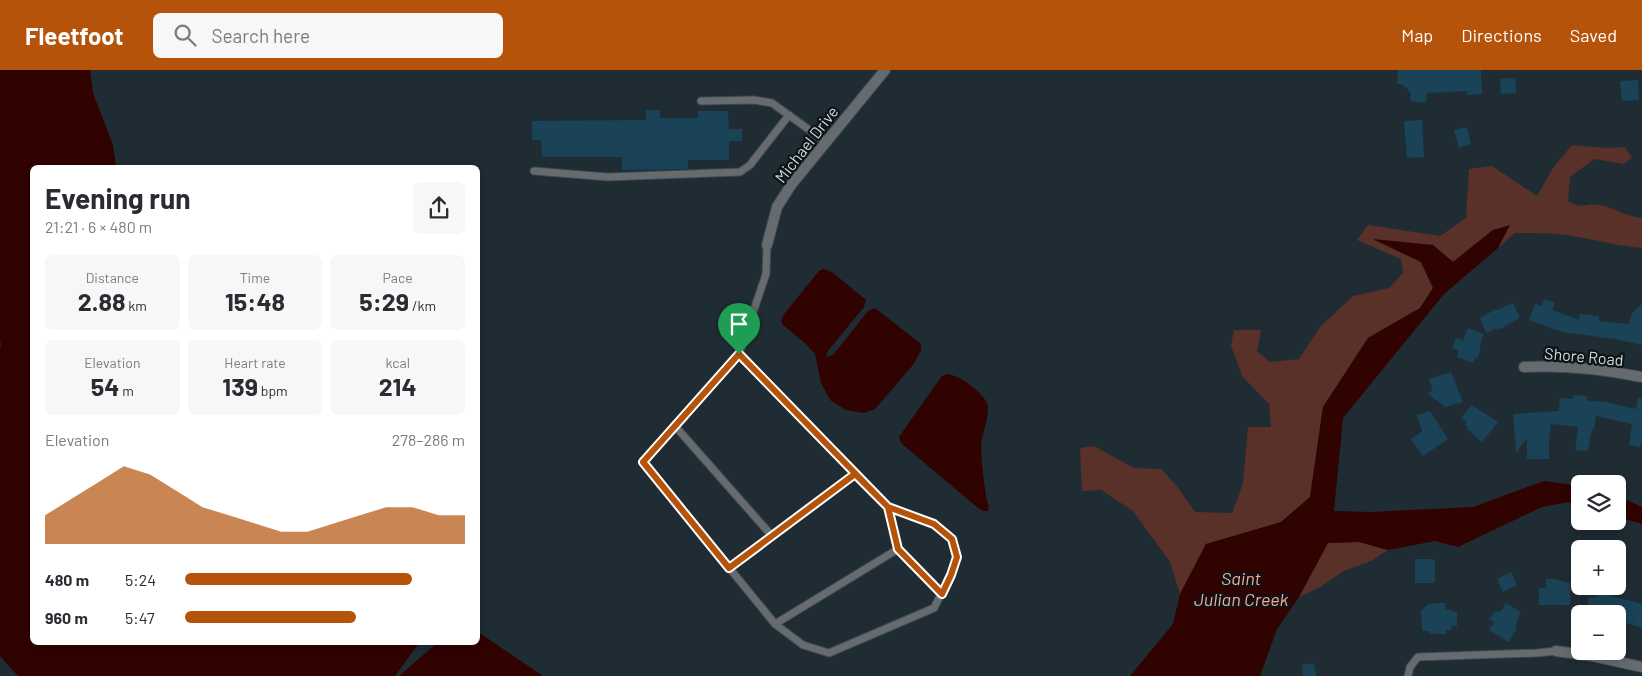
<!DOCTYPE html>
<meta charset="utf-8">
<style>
:root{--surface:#fff;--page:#f7f7f7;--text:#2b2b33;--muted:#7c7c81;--accent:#b45309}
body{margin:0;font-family:Barlow,sans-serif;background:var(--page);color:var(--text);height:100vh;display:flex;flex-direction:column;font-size:19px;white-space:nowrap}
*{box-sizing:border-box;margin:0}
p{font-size:16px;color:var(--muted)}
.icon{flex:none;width:28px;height:28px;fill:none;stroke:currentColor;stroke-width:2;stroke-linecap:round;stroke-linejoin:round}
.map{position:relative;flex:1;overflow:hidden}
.sheet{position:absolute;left:30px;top:95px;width:450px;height:480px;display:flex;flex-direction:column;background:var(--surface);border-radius:8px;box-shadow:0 2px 12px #0003}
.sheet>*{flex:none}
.controls{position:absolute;left:1571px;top:405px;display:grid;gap:10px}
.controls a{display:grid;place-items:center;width:55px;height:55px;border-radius:8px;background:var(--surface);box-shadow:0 2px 12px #0003;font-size:25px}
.pin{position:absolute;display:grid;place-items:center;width:42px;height:42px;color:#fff;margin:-51px -21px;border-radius:50% 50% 50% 0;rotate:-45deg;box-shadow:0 0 5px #0007}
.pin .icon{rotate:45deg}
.round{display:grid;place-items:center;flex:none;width:52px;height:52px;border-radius:8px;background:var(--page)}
.summary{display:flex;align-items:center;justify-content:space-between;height:85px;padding:0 15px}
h1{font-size:28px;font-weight:700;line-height:38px}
.stats{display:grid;grid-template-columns:repeat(3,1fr);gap:8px;height:85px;padding:5px 15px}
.stats div{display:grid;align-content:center;border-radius:8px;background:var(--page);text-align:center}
.stats b{font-size:25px;font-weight:700}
.stats small{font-size:14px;font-weight:400}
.stats p{font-size:14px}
.chart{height:140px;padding:10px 15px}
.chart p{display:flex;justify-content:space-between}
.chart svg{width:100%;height:90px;margin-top:5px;fill:var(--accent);opacity:.7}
ul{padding:0 15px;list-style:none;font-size:16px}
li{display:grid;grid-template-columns:80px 60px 1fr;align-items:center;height:38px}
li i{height:12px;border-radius:6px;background:var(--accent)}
header{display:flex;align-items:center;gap:30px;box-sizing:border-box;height:70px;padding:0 25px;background:var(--accent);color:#fff}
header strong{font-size:24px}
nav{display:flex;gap:28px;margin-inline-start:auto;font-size:18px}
.search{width:350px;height:45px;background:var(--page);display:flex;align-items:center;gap:12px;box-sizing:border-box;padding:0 18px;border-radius:8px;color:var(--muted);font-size:19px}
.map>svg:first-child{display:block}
</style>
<header>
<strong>Fleetfoot</strong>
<div class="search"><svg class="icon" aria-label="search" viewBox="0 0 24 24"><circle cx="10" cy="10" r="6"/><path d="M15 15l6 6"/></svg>Search here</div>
<nav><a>Map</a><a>Directions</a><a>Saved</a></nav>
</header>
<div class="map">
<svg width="1642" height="606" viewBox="0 0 1642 606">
<rect width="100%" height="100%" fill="#1f2c33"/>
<!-- green -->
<g fill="#593129">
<path d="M1572 75 1607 78 1625 77 1632 88 1624 94 1594 89 1570 107 1568 131C1585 141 1585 132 1599 135 1614 137 1627 147 1642 148V178C1618 176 1596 170 1573 166 1554 163 1534 163 1515 163L1498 178 1509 156 1493 160 1453 192 1433 175 1374 170 1421 192 1433 218 1420 238 1368 268 1323 337 1310 427 1281 452 1206 474 1180 524 1170 492 1133 441 1101 420 1082 421 1080 378 1094 376 1134 398 1161 399 1176 415 1195 442 1232 443 1243 414 1248 357H1271L1269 334 1242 306 1231 275 1234 260H1261L1257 281 1270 292 1299 289 1320 257 1353 226 1389 218 1403 203 1401 189 1357 170 1368 155 1440 166 1466 148 1469 99 1492 96 1537 126 1553 98Z"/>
<path d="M1359 472 1388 480 1371 491 1344 501 1320 517 1299 527 1327 473Z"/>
</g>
<!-- water -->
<g fill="#300200">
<path d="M0 0H90L93 23 113 75 116 97 32 98V572L419 573 395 606H18L0 586V279L1 274 0 271Z"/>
<path d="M1510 155 1498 178 1444 224 1343 348 1334 441 1371 442 1473 437 1544 411 1580 416V436L1568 432 1542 437 1458 477 1435 471 1388 480 1359 472 1328 473 1299 527 1277 559 1260 606H1130L1173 554 1180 524 1206 474 1281 452 1310 427 1323 337 1368 268 1420 238 1433 218 1421 192 1373 169 1433 175 1453 192 1493 160Z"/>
<path d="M823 199 832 202 866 230 864 237 828 281 826 287 833 285 868 241 875 238 921 274V280L913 295 875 339 864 343 846 340 830 330 821 313 815 284 806 274 783 255 781 251 784 244 819 201Z"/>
<path d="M946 304C960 305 981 321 987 333 991 342 982 364 981 375 981 391 984 410 986 426 987 432 990 435 988 441H983L978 438 901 373 899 367 941 307Z"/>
<path d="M1618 426 1642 437V454L1618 447Z"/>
<path d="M478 562 543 606H399L437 573 478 572Z"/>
</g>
<!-- building -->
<g fill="#1a4357">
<path d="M1398 0H1481L1482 24 1467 25V21L1427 23 1426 33 1410 31 1411 24 1406 17H1403V14H1397Z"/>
<path d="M1515 8 1516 23 1501 24 1500 9Z"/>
<path d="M1638 10 1639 30 1622 31 1620 11Z"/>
<path d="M646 40H660V48H698V41H728L729 59H742V71H729V90H688V99L622 100V87H542L541 70H532V51L646 50Z"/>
<path d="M1422 50 1424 87 1407 88 1404 51Z"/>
<path d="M1467 57 1471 74 1459 78 1454 60Z"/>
<path d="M1544 229 1555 233 1552 240 1579 250 1580 244 1599 246V251L1629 254 1632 243 1642 234V275L1615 269 1562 262 1529 250 1535 234 1541 236Z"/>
<path d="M1513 233 1520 248 1498 260 1497 258 1486 263 1480 248 1496 239 1497 240Z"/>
<path d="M1468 258 1484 264 1479 278 1481 279 1477 288 1475 287 1473 293 1457 287 1459 281 1452 278 1456 268 1463 270Z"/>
<path d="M1451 302 1463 332 1445 337 1427 323 1433 321 1429 309Z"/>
<path d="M1573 325 1587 326V330L1591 331 1606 332 1636 339 1638 328 1642 329V371L1640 377 1629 375 1632 354 1596 346 1594 359H1592L1588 381 1575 380 1578 357 1551 354 1549 369V389H1527V368L1516 383 1513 344 1559 341 1560 328 1573 329Z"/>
<path d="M1472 335 1498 352 1482 372 1467 359 1468 357 1465 355 1467 352 1461 348Z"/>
<path d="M1430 341 1448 369 1423 386 1411 369 1422 361 1417 345Z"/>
<path d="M1415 489H1433L1435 491V512L1433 513H1415Z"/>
<path d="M1511 502 1517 515 1503 522 1497 509Z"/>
<path d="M1546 509H1554L1570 513V535H1539V518H1546Z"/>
<path d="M1596 522 1642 534V558L1623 552 1626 544H1586L1589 527 1595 528Z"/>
<path d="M1434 533H1445V540H1452V542L1457 541V556H1451L1452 560H1446V564H1429V561H1422L1421 541 1427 535Z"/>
<path d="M1506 533 1521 542 1516 552 1517 553 1515 557 1517 558 1509 572 1489 560 1494 552 1489 549 1494 542 1501 541Z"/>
<path d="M1314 593 1316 606H1303L1302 595Z"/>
</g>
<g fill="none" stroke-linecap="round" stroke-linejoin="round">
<!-- lane casing -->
<g stroke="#3c484f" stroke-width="9">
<g id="lane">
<path d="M701 31 754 30 772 33 826 72"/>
<path d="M534 101 608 107 740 102 750 95 789 45"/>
<path d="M739 284 643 392 775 554 803 575 829 583 934 538 951 505 957 487 952 469 934 454 888 437 739 284 766 204 767 175"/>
<path d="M675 356 772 466"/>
<path d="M888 437 898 479 941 524"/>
<path d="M729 498 855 404"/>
<path d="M775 554 898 479"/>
<path d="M1408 606 1410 597 1418 587 1537 583 1556 581"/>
</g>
</g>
<!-- street casing -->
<g stroke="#3c484f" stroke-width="12">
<g id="street">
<path d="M767 175 777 137 791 115 885 0"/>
<path d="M1524 297C1564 295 1602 299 1642 307"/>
<path d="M1556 581 1592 586 1642 597"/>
</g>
</g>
<!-- lane -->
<use href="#lane" stroke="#656b6f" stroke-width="7"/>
<!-- street -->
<use href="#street" stroke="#656b6f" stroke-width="10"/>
</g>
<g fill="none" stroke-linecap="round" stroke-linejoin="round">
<!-- route casing -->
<g stroke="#fff" stroke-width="10">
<path id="route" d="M739 284 643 392 729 498 855 404 888 437 934 454 952 469 957 487 951 505 942 524 898 479 888 437 739 284"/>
</g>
<!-- route -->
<use href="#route" stroke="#b45309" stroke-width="6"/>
</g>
<g text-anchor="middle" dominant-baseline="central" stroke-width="4.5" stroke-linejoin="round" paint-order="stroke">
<!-- street labels -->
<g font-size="16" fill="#d3dbe0" stroke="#0e1316">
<text transform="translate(806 74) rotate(-52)">Michael Drive</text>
<text transform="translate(1584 286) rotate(5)">Shore Road</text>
</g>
<!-- water labels -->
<g font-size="18" font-style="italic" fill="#faa897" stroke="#0e1316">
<text x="1241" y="508">Saint<tspan x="1241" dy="21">Julian Creek</tspan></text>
</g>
</g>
</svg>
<div class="controls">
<a><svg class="icon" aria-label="layers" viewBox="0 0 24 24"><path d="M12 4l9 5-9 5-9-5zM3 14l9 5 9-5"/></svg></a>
<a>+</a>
<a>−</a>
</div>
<div class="pin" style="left:739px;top:284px;background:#1e9e55"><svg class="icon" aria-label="arrive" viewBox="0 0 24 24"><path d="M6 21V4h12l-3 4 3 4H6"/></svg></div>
<section class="sheet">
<div class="summary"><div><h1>Evening run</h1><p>21:21 · 6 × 480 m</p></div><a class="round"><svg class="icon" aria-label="share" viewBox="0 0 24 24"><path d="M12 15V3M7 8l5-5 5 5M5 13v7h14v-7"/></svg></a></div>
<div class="stats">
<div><p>Distance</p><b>2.88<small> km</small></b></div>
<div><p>Time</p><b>15:48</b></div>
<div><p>Pace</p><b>5:29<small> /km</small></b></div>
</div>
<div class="stats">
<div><p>Elevation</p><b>54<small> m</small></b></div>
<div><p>Heart rate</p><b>139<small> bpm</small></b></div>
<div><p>kcal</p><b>214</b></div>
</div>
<div class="chart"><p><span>Elevation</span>278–286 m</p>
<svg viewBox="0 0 160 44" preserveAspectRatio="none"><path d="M0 44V30L10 22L20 14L30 6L40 10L50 18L60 26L70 30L80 34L90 38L100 38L110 34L120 30L130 26L140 26L150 30L160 30V44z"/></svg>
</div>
<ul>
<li><b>480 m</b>5:24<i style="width:81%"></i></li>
<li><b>960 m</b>5:47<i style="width:61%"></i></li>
</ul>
</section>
</div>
